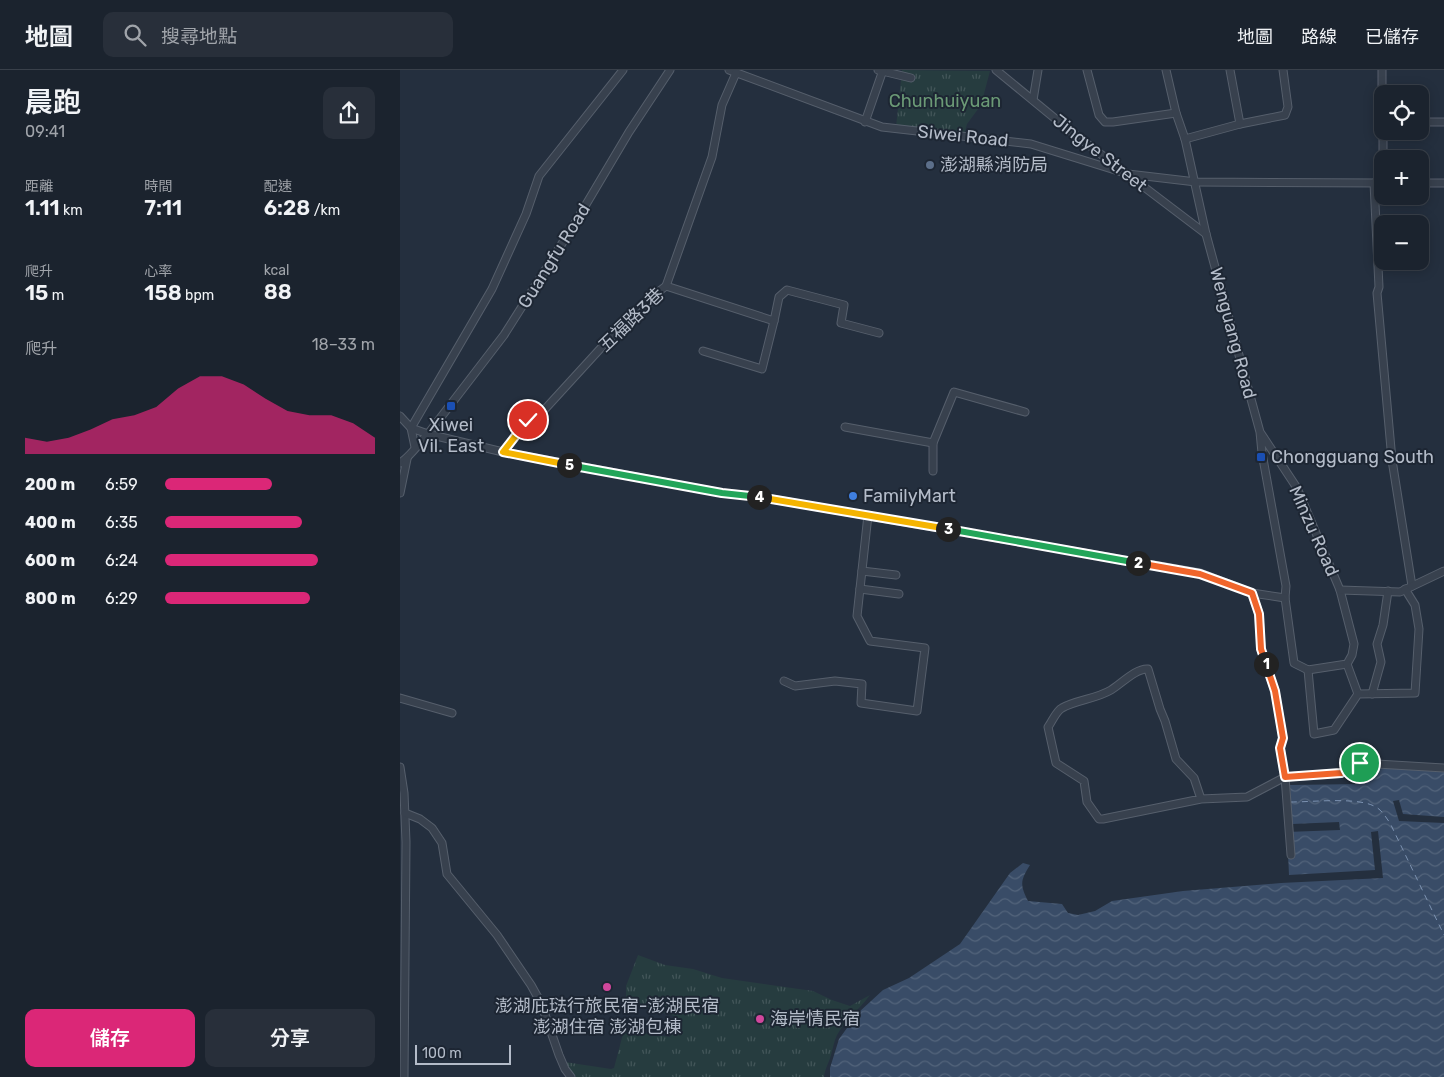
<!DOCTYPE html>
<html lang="zh-TW">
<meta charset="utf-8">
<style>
:root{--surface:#1b232e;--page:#282f3a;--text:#f1f3f6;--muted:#a0a4aa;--line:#39404a;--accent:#db2777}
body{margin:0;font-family:Rubik,"Noto Sans TC",sans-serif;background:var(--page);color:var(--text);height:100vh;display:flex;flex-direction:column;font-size:19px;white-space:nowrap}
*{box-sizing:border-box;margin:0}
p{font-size:16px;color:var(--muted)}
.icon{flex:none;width:28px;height:28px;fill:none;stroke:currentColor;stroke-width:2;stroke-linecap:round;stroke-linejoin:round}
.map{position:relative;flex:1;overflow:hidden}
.sheet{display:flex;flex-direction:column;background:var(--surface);width:400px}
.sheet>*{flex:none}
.fabs{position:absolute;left:974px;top:15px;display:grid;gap:10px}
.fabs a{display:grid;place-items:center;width:55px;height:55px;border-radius:10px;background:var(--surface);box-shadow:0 2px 12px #0003,0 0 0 1px var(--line);font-size:25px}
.scale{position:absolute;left:15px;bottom:12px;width:96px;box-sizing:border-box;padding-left:5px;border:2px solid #b4bcc9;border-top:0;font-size:14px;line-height:18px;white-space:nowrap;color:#b4bcc9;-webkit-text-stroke:4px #1d2633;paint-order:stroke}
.pin{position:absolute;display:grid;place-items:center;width:42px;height:42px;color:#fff;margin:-21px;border:2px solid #fff;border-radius:50%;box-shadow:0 1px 5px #0007}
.km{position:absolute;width:25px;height:25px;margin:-12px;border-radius:50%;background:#222;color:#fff;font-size:14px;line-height:25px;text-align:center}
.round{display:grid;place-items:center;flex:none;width:52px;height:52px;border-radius:10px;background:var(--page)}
.summary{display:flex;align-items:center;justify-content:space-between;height:85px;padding:0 25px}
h1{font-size:28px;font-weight:600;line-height:38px}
.figures{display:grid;grid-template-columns:repeat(3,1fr);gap:8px;height:85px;padding:5px 25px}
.figures div{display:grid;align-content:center}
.figures b{font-size:21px;font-weight:600}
.figures small{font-size:14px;font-weight:400}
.figures p{font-size:14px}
.chart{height:140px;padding:10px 25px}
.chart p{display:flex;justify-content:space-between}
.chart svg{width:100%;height:90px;margin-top:5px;fill:var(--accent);opacity:.7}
.action{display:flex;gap:10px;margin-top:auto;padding:10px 25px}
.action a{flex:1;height:58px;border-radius:10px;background:var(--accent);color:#fff;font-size:20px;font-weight:600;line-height:58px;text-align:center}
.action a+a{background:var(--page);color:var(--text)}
ul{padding:0 25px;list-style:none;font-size:16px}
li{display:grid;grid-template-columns:80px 60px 1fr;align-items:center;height:38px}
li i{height:12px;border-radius:6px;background:var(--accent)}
header{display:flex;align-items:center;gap:30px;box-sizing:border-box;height:70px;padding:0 25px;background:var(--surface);border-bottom:1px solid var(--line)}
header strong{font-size:24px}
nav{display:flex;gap:28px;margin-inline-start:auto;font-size:18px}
.search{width:350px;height:45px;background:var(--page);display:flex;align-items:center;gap:12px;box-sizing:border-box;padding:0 18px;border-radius:10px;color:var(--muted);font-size:19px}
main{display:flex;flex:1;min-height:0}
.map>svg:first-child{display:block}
</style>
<header>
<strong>地圖</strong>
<div class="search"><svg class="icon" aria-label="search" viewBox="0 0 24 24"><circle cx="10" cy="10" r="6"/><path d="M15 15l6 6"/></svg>搜尋地點</div>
<nav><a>地圖</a><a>路線</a><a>已儲存</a></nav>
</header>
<main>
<section class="sheet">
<div class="summary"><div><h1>晨跑</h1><p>09:41</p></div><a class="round"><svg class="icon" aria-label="share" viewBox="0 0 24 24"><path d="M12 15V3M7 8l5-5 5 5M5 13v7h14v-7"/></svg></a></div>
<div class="figures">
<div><p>距離</p><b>1.11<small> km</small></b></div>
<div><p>時間</p><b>7:11</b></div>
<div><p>配速</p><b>6:28<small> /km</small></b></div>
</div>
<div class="figures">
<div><p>爬升</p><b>15<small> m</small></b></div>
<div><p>心率</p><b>158<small> bpm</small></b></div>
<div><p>kcal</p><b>88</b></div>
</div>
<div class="chart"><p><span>爬升</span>18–33 m</p>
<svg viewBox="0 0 160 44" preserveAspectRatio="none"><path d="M0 44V36L10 38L20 36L30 32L40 27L50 25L60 21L70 12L80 6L90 6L100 10L110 17L120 23L130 25L140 25L150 29L160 36V44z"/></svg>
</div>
<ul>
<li><b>200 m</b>6:59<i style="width:51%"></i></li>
<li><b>400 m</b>6:35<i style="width:65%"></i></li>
<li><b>600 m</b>6:24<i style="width:73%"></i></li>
<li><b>800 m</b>6:29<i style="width:69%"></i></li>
</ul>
<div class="action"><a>儲存</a><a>分享</a></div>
</section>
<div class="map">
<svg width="1044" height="1007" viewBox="0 0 1044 1007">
<defs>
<pattern id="park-tufts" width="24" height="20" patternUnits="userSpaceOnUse" patternTransform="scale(1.25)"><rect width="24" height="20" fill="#263c3f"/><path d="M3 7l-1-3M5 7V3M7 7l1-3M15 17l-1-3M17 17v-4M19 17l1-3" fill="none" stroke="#435659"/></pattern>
<pattern id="water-waves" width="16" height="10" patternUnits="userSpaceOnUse" patternTransform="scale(1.25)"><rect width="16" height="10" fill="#394c67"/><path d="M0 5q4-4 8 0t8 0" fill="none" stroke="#53647b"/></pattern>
</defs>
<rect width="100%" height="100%" fill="#242f3e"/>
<!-- park -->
<g fill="url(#park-tufts)">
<path d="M502 0 590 1 581 35 567 54 564 65 496 57Z"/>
<path d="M238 885 265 895 293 899 322 908 413 921 432 930 450 936 470 925C460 939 445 950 437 965 434 971 433 978 431 985 429 993 425 998 424 1007H176L165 992 211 999 214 998 224 960 270 967 274 946 226 932V916Z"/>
</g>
<!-- water -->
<path fill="url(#water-waves)" d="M961 695 1044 699V747L1003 744 999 730 993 731 999 751 1044 753V1007H430V998L439 969 458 943 483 920 509 908 560 874 610 803 623 793 630 795C620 811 620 815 628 831L662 834 668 843 678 845 695 841 712 831 783 821 881 813 983 808 978 761 971 762 975 800 889 805 887 762 940 760 939 752 892 754 890 715 961 714Z"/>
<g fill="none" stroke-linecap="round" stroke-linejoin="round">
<!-- ferry -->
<path stroke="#7c92b1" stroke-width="1" stroke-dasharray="6 5" stroke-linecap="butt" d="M891 732C912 732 956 727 974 736 981 739 985 746 990 753L1044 865"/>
<!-- minor casing -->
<g stroke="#565f6c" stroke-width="9">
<g id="minor">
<path d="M329 0 482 57 631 74 728 104 796 112 982 113"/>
<path d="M478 0 511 8"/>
<path d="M596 0 669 60 806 164"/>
<path d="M687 0 699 45 705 52H713L776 43"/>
<path d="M766 0 776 43 785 69 806 164 860 362 862 383 886 516 885 528 894 593 908 600 947 594 952 585 954 574 940 520 897 418 860 362"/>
<path d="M830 0 840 54"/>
<path d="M982 0V38"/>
<path d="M633 30 638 0"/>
<path d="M465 52 483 0"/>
<path d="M1020 52H1044"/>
<path d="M983 61V89"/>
<path d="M785 69 840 54 885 45 888 37 883 0"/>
<path d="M974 113 979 217 977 223 992 390 1012 516"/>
<path d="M1020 113H1044"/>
<path d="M266 216 374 251 379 227 387 220 444 235 441 253 479 263"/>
<path d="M303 281 362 299 374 251"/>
<path d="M0 346 11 358 28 364 103 382 322 423 354 426 470 446 800 503 852 523 885 528"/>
<path d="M445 357 533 373"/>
<path d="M15 377 11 358 92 219 126 144 139 106 223 0"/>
<path d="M103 382 128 350 146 338 232 244 239 246 258 222 266 216 312 87 322 35 336 3"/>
<path d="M0 393C11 386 19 373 28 364L104 265 175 153 229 62 270 0"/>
<path d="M533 401V373L554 322 625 342"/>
<path d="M0 423 7 389"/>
<path d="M462 501 496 505"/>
<path d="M460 519 499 524"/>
<path d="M940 520 1000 522 1044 501"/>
<path d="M852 523 859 544 861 579 875 621 883 668 880 678 885 707 891 785"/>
<path d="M947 594 958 624"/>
<path d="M908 600 914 664 934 660 958 624 1015 623 1019 559 1015 535 1005 519"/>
<path d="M384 611 395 616 435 611 462 614 461 633 517 641 525 578 470 571 457 546 468 445"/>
<path d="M972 624 981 592 977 574 983 555 988 521"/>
<path d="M0 628 52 643"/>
<path d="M0 697 4 723 6 772 4 1007"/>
<path d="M801 729 794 708 776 689 765 651 760 639 748 599C736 598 721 614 711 620 696 629 676 630 662 638 656 641 652 652 648 657L656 693 684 711 687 732 699 749H703L801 729 847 727 885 707 941 703 960 693 1044 698"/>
<path d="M5 743 20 749 32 758 42 773 47 804 97 865 131 915 141 933 159 985 165 999 171 1007"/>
</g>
</g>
<!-- minor -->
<use href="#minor" stroke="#38414e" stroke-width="7"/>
</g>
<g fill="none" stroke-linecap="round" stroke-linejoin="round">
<!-- split-1 casing -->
<g stroke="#fff" stroke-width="10">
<path id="split-1" d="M866 594 875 621 883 668 880 678 885 707 941 703 960 693"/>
</g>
<!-- split-2 casing -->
<g stroke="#fff" stroke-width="10">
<path id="split-2" d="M738 493 800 504 852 523 859 544 861 579 866 594"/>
</g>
<!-- split-3 casing -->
<g stroke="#fff" stroke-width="10">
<path id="split-3" d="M548 459 738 493"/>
</g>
<!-- split-4 casing -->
<g stroke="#fff" stroke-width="10">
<path id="split-4" d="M359 427 548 459"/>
</g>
<!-- split-5 casing -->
<g stroke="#fff" stroke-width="10">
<path id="split-5" d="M169 395 322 423 359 427"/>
</g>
<!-- split-6 casing -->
<g stroke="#fff" stroke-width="10">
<path id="split-6" d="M128 350 103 382 169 395"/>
</g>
<!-- split-1 -->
<use href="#split-1" stroke="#f0652b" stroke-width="6"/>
<!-- split-2 -->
<use href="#split-2" stroke="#f0652b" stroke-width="6"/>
<!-- split-3 -->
<use href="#split-3" stroke="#22a559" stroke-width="6"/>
<!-- split-4 -->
<use href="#split-4" stroke="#f5b400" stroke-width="6"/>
<!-- split-5 -->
<use href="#split-5" stroke="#22a559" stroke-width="6"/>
<!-- split-6 -->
<use href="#split-6" stroke="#f5b400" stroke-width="6"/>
</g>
<!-- markers -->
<circle fill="#5c6f8a" stroke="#1d2633" stroke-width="2" cx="530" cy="95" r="5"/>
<g fill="#1a4fb4" stroke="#1d2633" stroke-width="2">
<rect x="46" y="331" width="10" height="10" rx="2.5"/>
<rect x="856" y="382" width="10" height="10" rx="2.5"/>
</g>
<circle fill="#3f7fe0" stroke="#1d2633" stroke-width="2" cx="453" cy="426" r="5"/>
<g fill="#d1479c" stroke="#1d2633" stroke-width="2">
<circle cx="207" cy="917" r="5"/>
<circle cx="360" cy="949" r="5"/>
</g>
<g text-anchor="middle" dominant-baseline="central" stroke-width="4" stroke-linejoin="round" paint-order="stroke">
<!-- park labels -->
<g font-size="18" fill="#6b9a76" stroke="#1d2633">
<text x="545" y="31">Chunhuiyuan</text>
</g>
<!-- street labels -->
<g font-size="18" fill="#b4bcc9" stroke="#1d2633">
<text transform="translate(563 66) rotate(6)">Siwei Road</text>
<text transform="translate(700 83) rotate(38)">Jingye Street</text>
<text transform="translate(154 186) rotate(-58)">Guangfu Road</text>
<text transform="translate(231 250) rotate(-44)">五福路3巷</text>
<text transform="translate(833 263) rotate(75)">Wenguang Road</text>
<text transform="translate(914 461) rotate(66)">Minzu Road</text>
</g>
<!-- poi labels -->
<g font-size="18" fill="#b4bcc9" stroke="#1d2633" text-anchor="start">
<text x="540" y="95">澎湖縣消防局</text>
<text x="51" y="355" text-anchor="middle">Xiwei<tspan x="51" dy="21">Vil. East</tspan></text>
<text x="871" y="387">Chongguang South</text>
<text x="463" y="426">FamilyMart</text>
<text x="207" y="936" text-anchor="middle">澎湖庇琺行旅民宿-澎湖民宿<tspan x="207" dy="21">澎湖住宿 澎湖包棟</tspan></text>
<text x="370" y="949">海岸情民宿</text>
</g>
</g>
</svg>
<div class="fabs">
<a><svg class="icon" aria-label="locate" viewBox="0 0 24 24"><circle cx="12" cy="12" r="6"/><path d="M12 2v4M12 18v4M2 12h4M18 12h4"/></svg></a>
<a>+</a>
<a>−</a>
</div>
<div class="scale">100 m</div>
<div class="pin" style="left:960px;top:693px;background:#1e9e55"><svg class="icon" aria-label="arrive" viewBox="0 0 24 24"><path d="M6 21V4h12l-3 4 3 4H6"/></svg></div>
<div class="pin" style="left:128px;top:350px;background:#d93025"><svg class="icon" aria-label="check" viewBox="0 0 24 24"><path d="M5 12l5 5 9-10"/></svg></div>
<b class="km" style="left:866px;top:594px">1</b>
<b class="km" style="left:738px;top:493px">2</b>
<b class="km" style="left:548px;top:459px">3</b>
<b class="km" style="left:359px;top:427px">4</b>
<b class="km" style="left:169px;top:395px">5</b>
</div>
</main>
